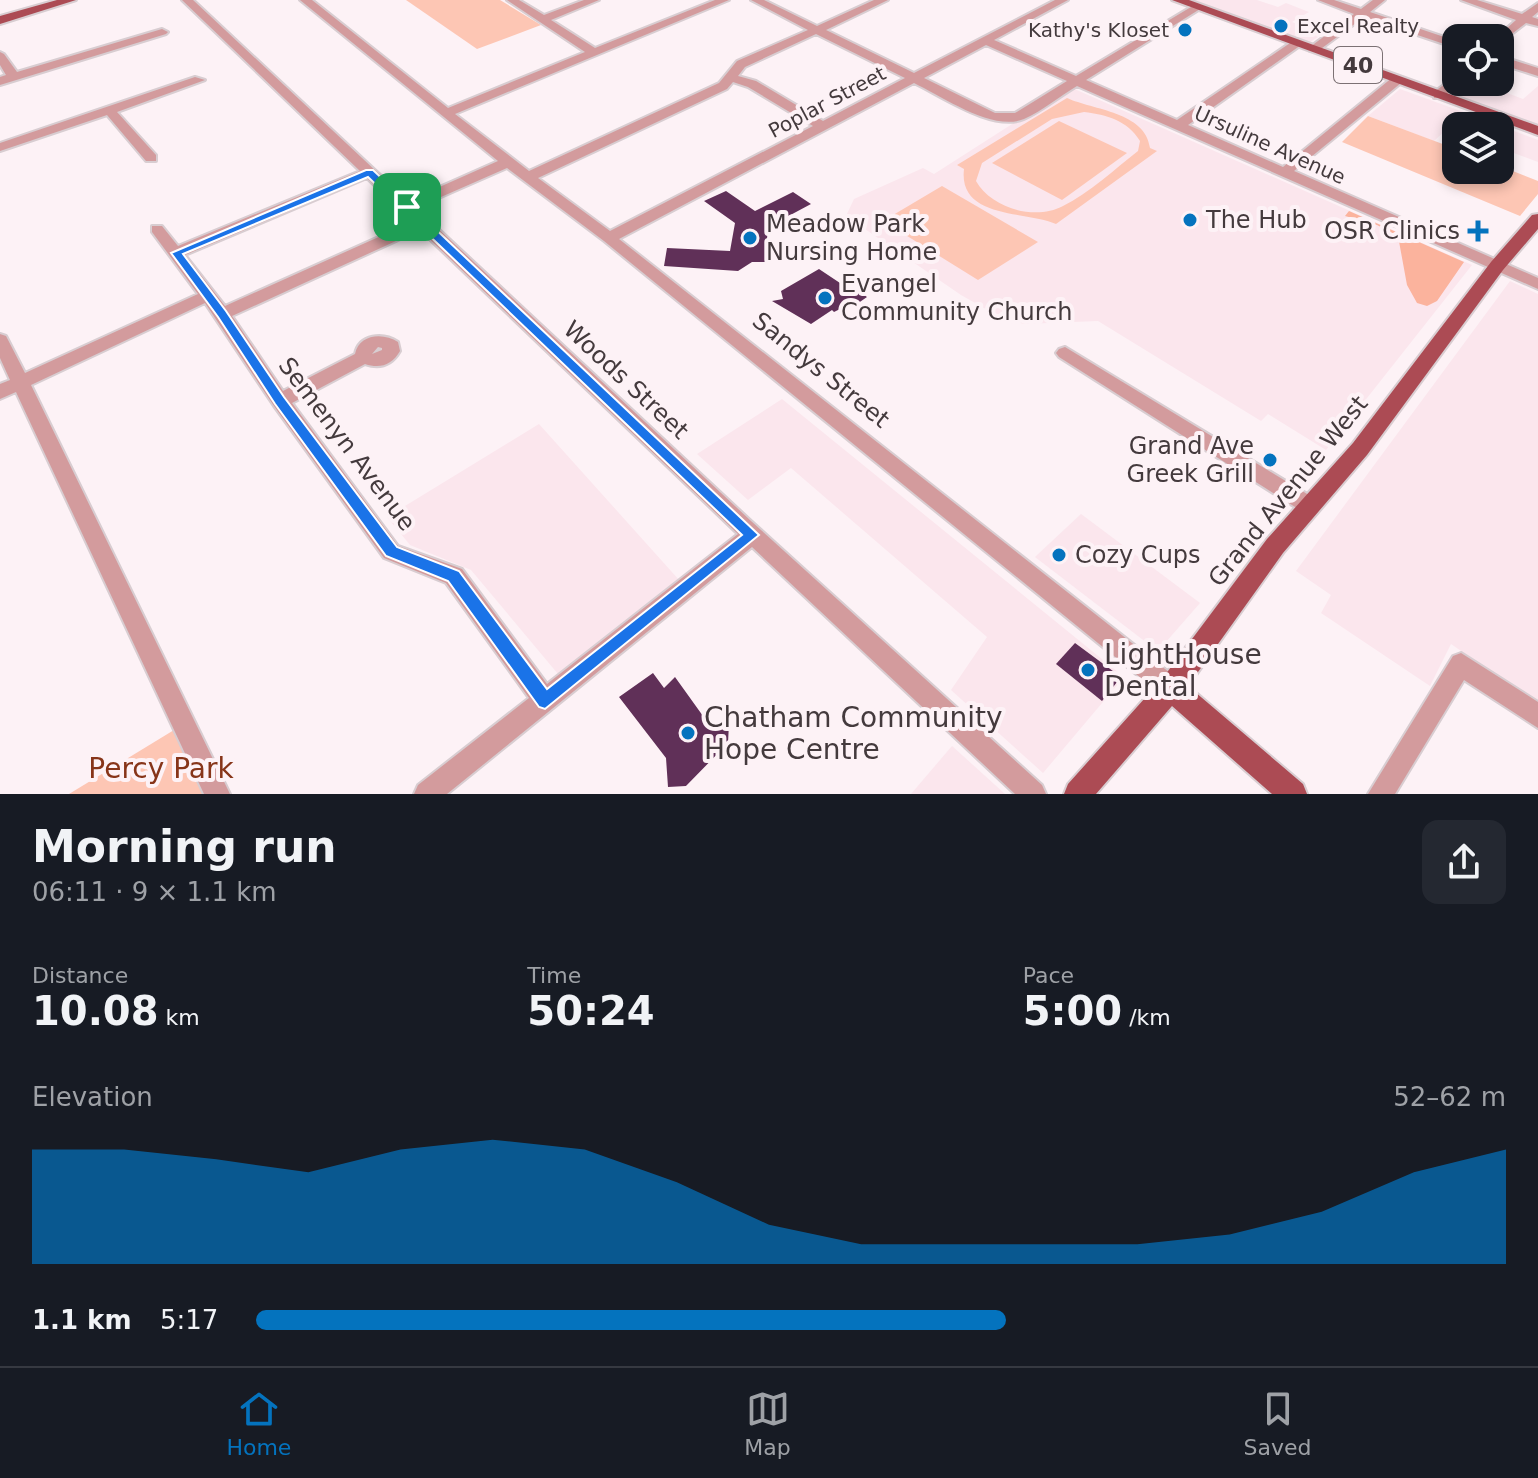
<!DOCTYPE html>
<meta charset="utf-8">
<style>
:root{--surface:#171b24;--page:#242831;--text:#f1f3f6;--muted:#9ea1a6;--line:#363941;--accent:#0473be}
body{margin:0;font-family:"DejaVu Sans",sans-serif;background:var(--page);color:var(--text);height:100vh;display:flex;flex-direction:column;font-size:30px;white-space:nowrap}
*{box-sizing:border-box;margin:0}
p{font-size:26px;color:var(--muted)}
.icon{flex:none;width:44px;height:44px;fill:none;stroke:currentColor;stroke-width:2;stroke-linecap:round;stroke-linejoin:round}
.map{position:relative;height:794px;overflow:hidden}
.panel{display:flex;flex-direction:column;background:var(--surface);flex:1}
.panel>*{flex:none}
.tools{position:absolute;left:1442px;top:24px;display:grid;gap:16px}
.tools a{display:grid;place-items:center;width:72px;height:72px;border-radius:16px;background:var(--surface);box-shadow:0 4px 12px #0003;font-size:40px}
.pin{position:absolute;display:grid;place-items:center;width:68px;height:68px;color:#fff;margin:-34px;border-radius:16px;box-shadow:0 4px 12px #0006}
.round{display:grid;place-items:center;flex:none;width:84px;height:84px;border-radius:16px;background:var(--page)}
.overview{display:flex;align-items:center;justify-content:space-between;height:136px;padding:0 32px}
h1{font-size:44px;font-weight:800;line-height:60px}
.metrics{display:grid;grid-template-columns:repeat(3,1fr);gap:12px;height:136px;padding:8px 32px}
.metrics div{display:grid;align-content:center}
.metrics b{font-size:40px;font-weight:800}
.metrics small{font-size:22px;font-weight:400}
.metrics p{font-size:22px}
.chart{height:224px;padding:16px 32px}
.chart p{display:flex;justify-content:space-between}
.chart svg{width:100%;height:144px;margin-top:8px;fill:var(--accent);opacity:.7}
ul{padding:0 32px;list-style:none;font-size:26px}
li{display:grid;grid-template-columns:128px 96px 1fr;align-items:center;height:60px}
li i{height:20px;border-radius:10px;background:var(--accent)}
.tabs{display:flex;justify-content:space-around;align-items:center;height:112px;border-top:2px solid var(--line);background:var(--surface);font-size:22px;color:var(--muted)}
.tabs a{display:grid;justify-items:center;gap:4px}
.tabs .selected{color:var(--accent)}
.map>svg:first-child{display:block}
</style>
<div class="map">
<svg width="1538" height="794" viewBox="0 0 1538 794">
<rect width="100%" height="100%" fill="#fdf2f6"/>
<!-- built -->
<g fill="#fbe6ed">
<path d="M1192 0H1257L1278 7 1286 3 1309 12 1292 22 1323 34 1310 42Z"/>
<path d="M1468 82H1478L1523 99 1538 86V125L1453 94Z"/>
<path d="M1070 87 1472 265 1326 450 1268 414 1261 421 1098 321 1024 324 1000 317 961 295 846 216 854 199 923 168 934 174Z"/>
<path d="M1400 89 1488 121 1538 140V162L1500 148V126H1456V132L1447 129 1434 141 1368 116Z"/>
<path d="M1510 281 1538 294V704L1451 644 1430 686 1321 613 1331 595 1296 571Z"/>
<path d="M782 399 1124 677 1043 773 951 690 987 637 791 468 748 500 697 454Z"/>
<path d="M539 424 680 581 558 674 471 570 410 545 387 517Z"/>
<path d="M1081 514 1200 603 1165 643 1151 646 1035 557Z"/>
<path d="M952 746 1005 794H911Z"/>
</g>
<!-- green -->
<g fill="#fdc6b4" fill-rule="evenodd">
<path d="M406 0H500L541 25 477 49Z"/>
<path d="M1067 98C1093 110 1146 112 1150 148L1157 151 1056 224C1027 211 958 219 964 169L957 165ZM1084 112C1107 115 1127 120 1140 141L1138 151C1115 169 1089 193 1063 206 1035 221 991 208 976 181L982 163 1052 119Z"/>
<path d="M1368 116 1456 149V170H1500V166L1538 181V194L1520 216 1342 142Z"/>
<path d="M1059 121 1127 153 1062 200 992 163Z"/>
<path d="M942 186 1038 242 978 280 883 221Z"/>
<path d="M174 730 205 794H69Z"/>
</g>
<!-- forest -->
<path fill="#fbb39d" d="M1349 211 1464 262 1437 301 1427 306 1417 303 1407 285 1398 236 1377 225 1345 216Z"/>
<!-- building -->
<g fill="#603058">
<path d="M726 191 755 211 793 192 811 204 768 227 765 262H752L738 271 664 266 667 248 730 251 735 223 704 201Z"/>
<path d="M819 269 840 283 844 280 867 297 854 306 850 304 834 312 832 310 811 324 772 301 783 299 781 291Z"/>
<path d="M1075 643 1121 677 1102 701 1056 664Z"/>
<path d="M653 673 664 688 675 677 708 723H729L728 743 686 786 668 787 666 758 619 697Z"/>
</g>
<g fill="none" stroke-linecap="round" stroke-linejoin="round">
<!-- minor casing -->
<g stroke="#d8cdd1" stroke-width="4">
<g id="minor">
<path d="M182 0H193L408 201 498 161 300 0H312L448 108 585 52 507 0H519L544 15 584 0H599L551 20 595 48 715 0H729L455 114 529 171 719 83 737 61 808 30 751 0H764L817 26 874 0H888L826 30 914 73 1055 0H1068L994 40 1076 76 1196 4 1200 5V9L1086 80 1177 120 1293 41H1301V45L1188 125 1283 167 1393 77H1401V83L1294 171 1538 278V289L1077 86C1060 96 1042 111 1024 119 993 132 943 97 914 83L619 239 1179 680 1183 688 1179 696 1171 699 1163 696 604 241 507 168 416 208 751 521 1042 785 1046 794H1015L752 547 447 794H414L418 785 529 698 446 583 384 558 274 406 205 303 31 385 230 794H204L16 392 0 399V384L10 380 0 358V334L6 336 25 373 198 294 152 232V226H162L178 246 360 171ZM816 34 905 78 823 121 756 81 738 76 745 67ZM986 45 1067 81 1015 113H995L924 78ZM733 82 748 87 813 126 610 231 538 178 727 89ZM367 178 412 222 225 306 185 255ZM420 230 738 534 547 684 462 569 398 546 292 403 365 364C380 369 392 365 400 351L398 342C383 332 359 334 355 354L283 391 232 316ZM378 347 382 348V350L372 354Z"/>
<path d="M1318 0H1334L1361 9 1373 0H1385L1370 12 1456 41V48L1364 17 1318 51H1310V47L1354 14Z"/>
<path d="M1461 0H1477L1522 14 1538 3V12L1532 17 1538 19V26L1526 23 1500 43V38H1496L1516 20Z"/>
<path d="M162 29 168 32 166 34 0 85V77L6 75 0 65V52L4 54 17 72Z"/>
<path d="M1500 56 1538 68V76L1500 64Z"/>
<path d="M1456 76V82L1460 83 1442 98H1434V92Z"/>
<path d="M195 77 205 80 117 112 156 155V161H146L107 115 0 151V143Z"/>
<path d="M1065 347 1317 500 1320 506 1317 512 1310 514 1303 512 1059 357 1056 353 1059 349Z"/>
<path d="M1461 653 1538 702V728L1464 680 1395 794H1368L1453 656Z"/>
</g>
</g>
<!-- major casing -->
<g stroke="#d8cdd1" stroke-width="4">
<g id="major">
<path d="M57 0H76L0 24V16Z"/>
<path d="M1172 0H1189L1538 126V135Z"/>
<path d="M1538 214V229L1503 270 1367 455 1283 553 1188 686 1303 784 1307 794H1272L1172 706 1096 794H1064L1068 784 1162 679 1267 539 1353 443 1491 262 1532 215Z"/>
</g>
</g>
<!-- minor -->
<use href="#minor" fill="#d39b9d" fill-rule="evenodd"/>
<!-- major -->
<use href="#major" fill="#ac4b54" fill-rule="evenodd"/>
</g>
<!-- route -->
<path fill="#1a73e8" stroke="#fff" stroke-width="2" fill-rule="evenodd" d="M366 170H373L759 535 545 709 539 707 448 581 386 556 275 404 218 317 171 253ZM368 177 742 535 547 689 459 571 397 547 284 397 226 311 183 254Z"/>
<!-- markers -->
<g fill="#0473be" stroke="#fdf2f6" stroke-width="3">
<circle cx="1281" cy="26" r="8"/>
<circle cx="1185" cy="30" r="8"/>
<circle cx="1190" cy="220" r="8"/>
<path d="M1474 219h8v8h8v8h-8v8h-8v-8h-8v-8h8z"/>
<circle cx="750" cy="238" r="8"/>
<circle cx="825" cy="298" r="8"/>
<circle cx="1270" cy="460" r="8"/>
<circle cx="1059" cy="555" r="8"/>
<circle cx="1088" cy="670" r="8"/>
<circle cx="688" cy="733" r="8"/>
</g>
<g text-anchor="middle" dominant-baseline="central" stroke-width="8" stroke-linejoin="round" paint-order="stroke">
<!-- far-poi labels -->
<g font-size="20" fill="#443a3d" stroke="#fdf2f6" text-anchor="start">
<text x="1297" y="26">Excel Realty</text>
<text x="1169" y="30" text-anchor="end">Kathy's Kloset</text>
</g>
<!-- far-street labels -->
<g font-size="20" fill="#443a3d" stroke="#fdf2f6">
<text transform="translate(827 102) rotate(-28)">Poplar Street</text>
<text transform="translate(1270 145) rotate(24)">Ursuline Avenue</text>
</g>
<!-- shield labels -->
<rect fill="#fdf2f6" stroke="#7c7174" stroke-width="2" x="1334" y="47" width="48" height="36" rx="6"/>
<g font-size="22" font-weight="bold" fill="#443a3d">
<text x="1358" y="65">40</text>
</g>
<!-- poi labels -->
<g font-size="24" fill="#443a3d" stroke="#fdf2f6" text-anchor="start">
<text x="1206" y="220">The Hub</text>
<text x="766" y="224">Meadow Park<tspan x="766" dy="28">Nursing Home</tspan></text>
<text x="1460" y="231" text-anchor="end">OSR Clinics</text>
<text x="841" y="284">Evangel<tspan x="841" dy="28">Community Church</tspan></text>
<text x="1254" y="446" text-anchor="end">Grand Ave<tspan x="1254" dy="28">Greek Grill</tspan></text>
<text x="1075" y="555">Cozy Cups</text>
</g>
<!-- street labels -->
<g font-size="24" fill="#443a3d" stroke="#fdf2f6">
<text transform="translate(821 370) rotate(39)">Sandys Street</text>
<text transform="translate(626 380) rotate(43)">Woods Street</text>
<text transform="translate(347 444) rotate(53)">Semenyn Avenue</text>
<text transform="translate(1288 491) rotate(-51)">Grand Avenue West</text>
</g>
<!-- near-poi labels -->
<g font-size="28" fill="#443a3d" stroke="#fdf2f6" text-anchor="start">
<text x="1104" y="654">LightHouse<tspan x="1104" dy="32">Dental</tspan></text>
<text x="704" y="717">Chatham Community<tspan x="704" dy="32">Hope Centre</tspan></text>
</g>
<!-- near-park labels -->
<g font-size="28" fill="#873519" stroke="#fdf2f6">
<text x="161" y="768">Percy Park</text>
</g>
</g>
</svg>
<div class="tools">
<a><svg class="icon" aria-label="locate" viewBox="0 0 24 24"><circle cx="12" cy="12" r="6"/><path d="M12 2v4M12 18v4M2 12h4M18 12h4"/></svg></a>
<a><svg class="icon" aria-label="layers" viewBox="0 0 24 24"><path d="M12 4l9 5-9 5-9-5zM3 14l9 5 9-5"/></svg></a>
</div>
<div class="pin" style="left:407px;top:207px;background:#1e9e55"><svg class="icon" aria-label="arrive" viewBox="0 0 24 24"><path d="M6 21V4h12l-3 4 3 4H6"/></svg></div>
</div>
<section class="panel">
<div class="overview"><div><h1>Morning run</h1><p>06:11 · 9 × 1.1 km</p></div><a class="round"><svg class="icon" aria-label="share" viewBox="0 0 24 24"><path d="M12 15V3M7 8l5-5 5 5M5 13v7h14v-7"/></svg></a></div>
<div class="metrics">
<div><p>Distance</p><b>10.08<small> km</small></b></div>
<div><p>Time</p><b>50:24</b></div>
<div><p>Pace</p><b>5:00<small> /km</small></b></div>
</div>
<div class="chart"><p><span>Elevation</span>52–62 m</p>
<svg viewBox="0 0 160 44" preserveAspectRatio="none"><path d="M0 44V9L10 9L20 12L30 16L40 9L50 6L60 9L70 19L80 32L90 38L100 38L110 38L120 38L130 35L140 28L150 16L160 9V44z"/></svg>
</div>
<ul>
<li><b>1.1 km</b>5:17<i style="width:60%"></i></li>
</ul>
</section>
<nav class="tabs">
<a class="selected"><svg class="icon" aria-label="home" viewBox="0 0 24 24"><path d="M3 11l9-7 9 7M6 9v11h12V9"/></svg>Home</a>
<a><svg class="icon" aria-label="map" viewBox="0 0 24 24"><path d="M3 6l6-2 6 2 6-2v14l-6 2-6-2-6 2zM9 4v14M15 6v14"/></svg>Map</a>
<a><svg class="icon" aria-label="saved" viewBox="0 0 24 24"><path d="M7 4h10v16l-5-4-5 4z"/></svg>Saved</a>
</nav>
